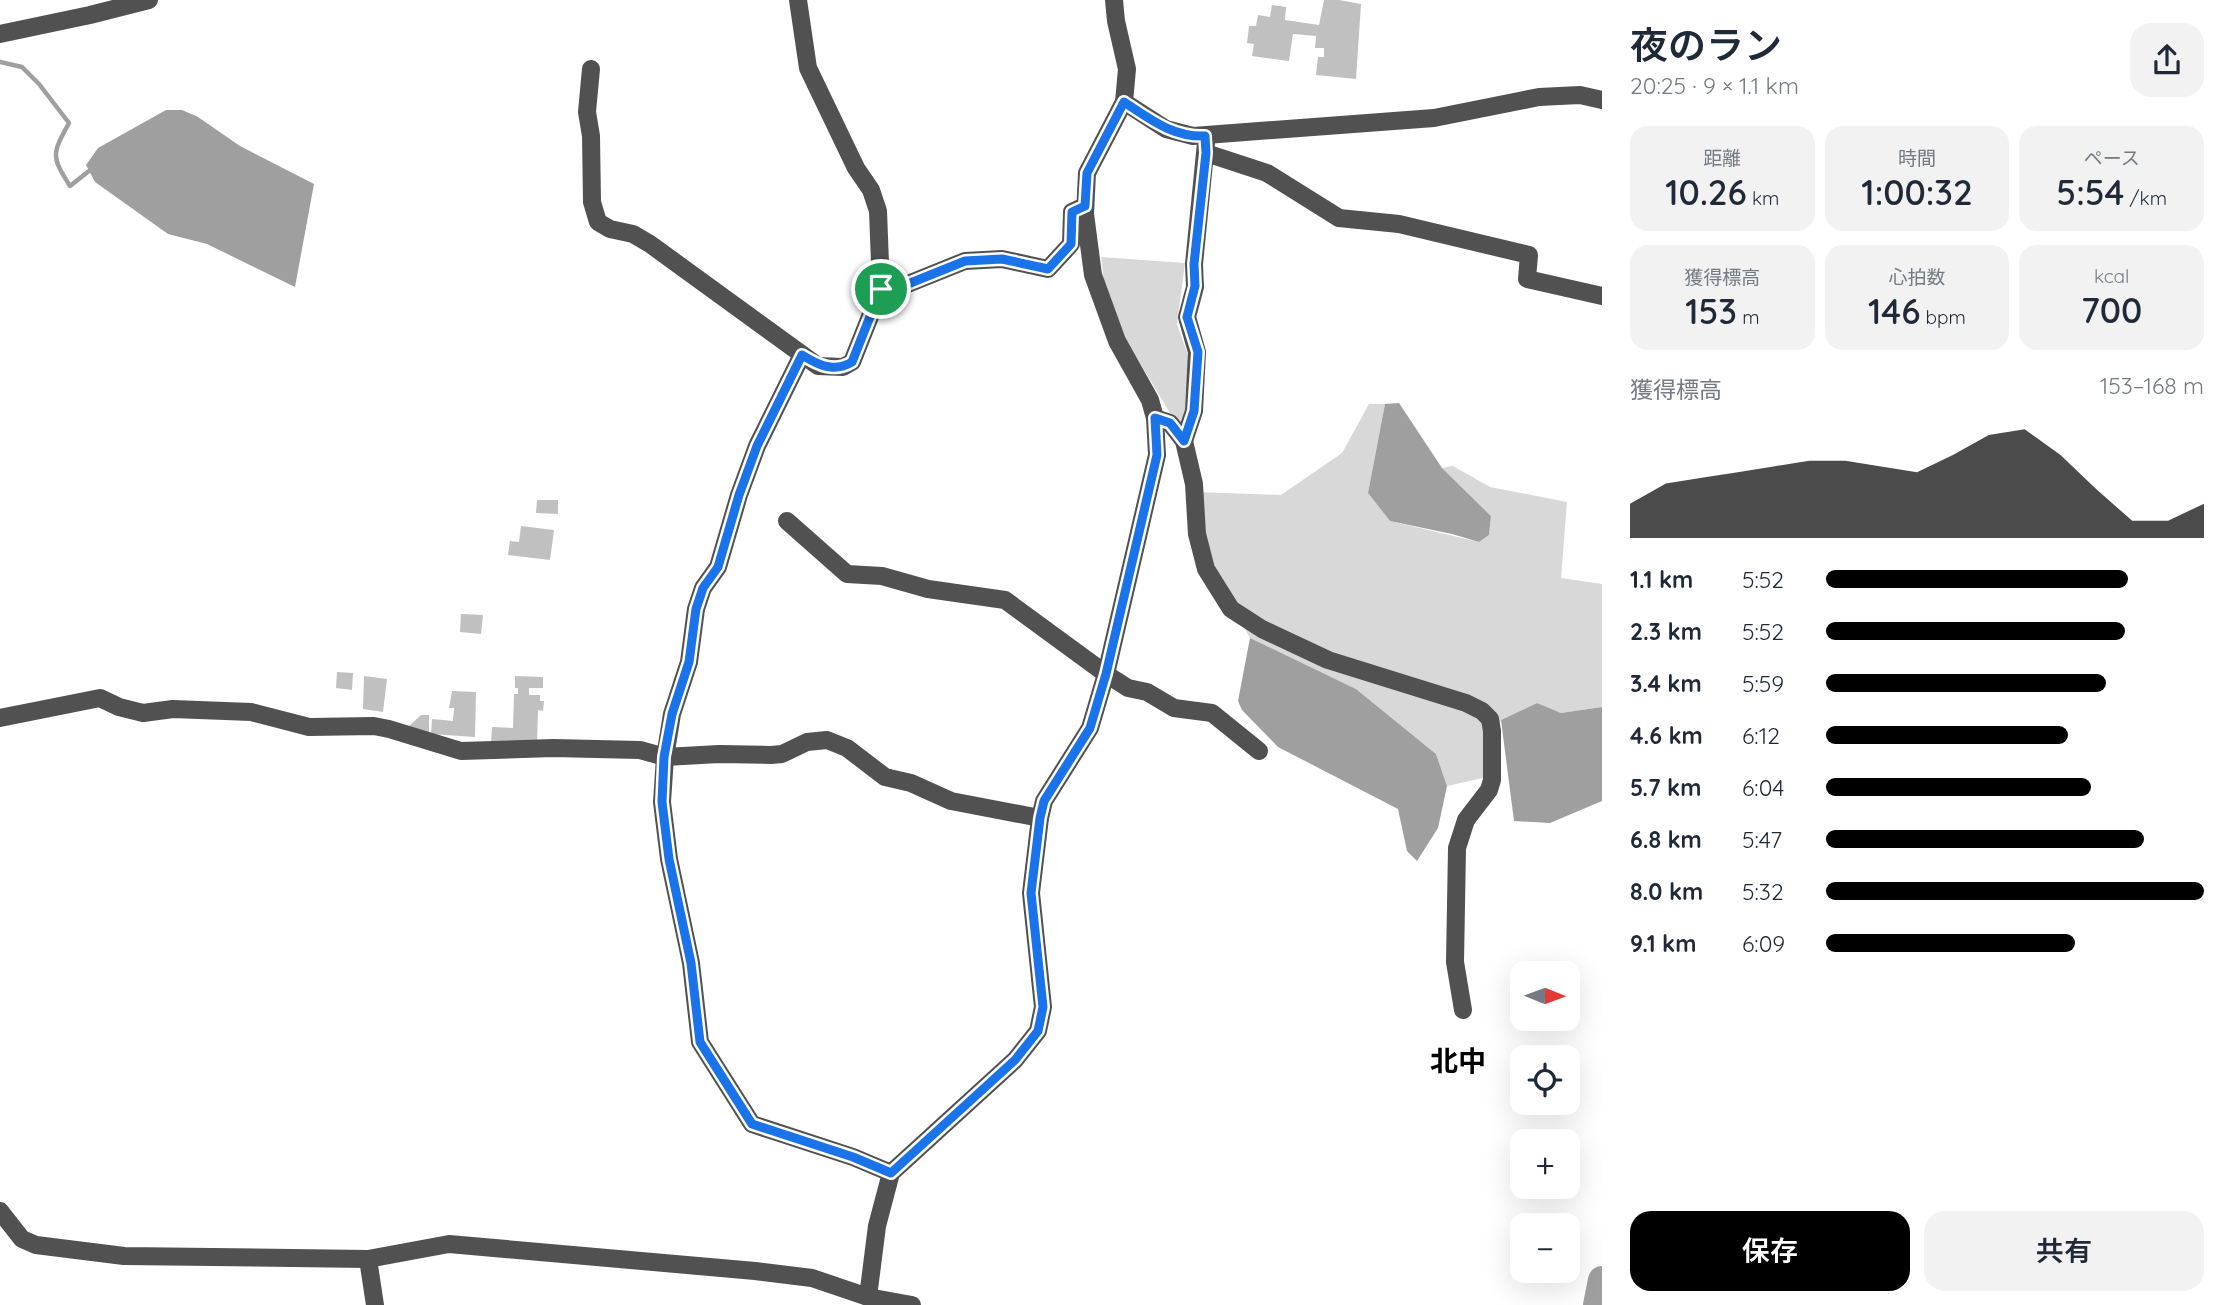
<!DOCTYPE html>
<html lang="ja">
<meta charset="utf-8">
<style>
:root{--surface:#fff;--page:#f2f2f3;--text:#1f2937;--muted:#747a83;--accent:#000}
body{margin:0;font-family:Quicksand,"Noto Sans JP",sans-serif;background:var(--page);color:var(--text);height:100vh;display:flex;flex-direction:column;font-size:26px;white-space:nowrap}
*{box-sizing:border-box;margin:0}
p{font-size:23px;color:var(--muted)}
.icon{flex:none;width:38px;height:38px;fill:none;stroke:currentColor;stroke-width:2;stroke-linecap:round;stroke-linejoin:round}
.map{position:relative;flex:1;overflow:hidden}
.drawer{display:flex;flex-direction:column;background:var(--surface);width:630px}
.drawer>*{flex:none}
.needle{width:46px;rotate:91deg}
.fabs{position:absolute;left:1510px;top:961px;display:grid;gap:14px}
.fabs a{display:grid;place-items:center;width:70px;height:70px;border-radius:14px;background:var(--surface);box-shadow:0 7px 28px #0002;font-size:35px}
.pin{position:absolute;display:grid;place-items:center;width:60px;height:60px;color:#fff;margin:-30px;border:4px solid #fff;border-radius:50%;box-shadow:0 2px 7px #0007}
.round{display:grid;place-items:center;flex:none;width:74px;height:74px;border-radius:21px;background:var(--page)}
.headline{display:flex;align-items:center;justify-content:space-between;height:119px;padding:0 28px}
h1{font-size:38px;font-weight:600;line-height:52px}
.metrics{display:grid;grid-template-columns:repeat(3,1fr);gap:10px;height:119px;padding:7px 28px}
.metrics div{display:grid;align-content:center;border-radius:18px;background:var(--page);text-align:center}
.metrics b{font-size:35px;font-weight:600}
.metrics small{font-size:19px;font-weight:400}
.metrics p{font-size:19px}
.chart{height:196px;padding:14px 28px}
.chart p{display:flex;justify-content:space-between}
.chart svg{width:100%;height:126px;margin-top:7px;fill:var(--accent);opacity:.7}
.cta{display:flex;gap:14px;margin-top:auto;padding:14px 28px}
.cta a{flex:1;height:80px;border-radius:21px;background:var(--accent);color:#fff;font-size:28px;font-weight:600;line-height:80px;text-align:center}
.cta a+a{background:var(--page);color:var(--text)}
ul{padding:0 28px;list-style:none;font-size:23px}
li{display:grid;grid-template-columns:112px 84px 1fr;align-items:center;height:52px}
li i{height:18px;border-radius:9px;background:var(--accent)}
main{display:flex;flex:1;min-height:0}
.map>svg:first-child{display:block}
</style>
<main>
<div class="map">
<svg width="1602" height="1305" viewBox="0 0 1602 1305">
<rect width="100%" height="100%" fill="#fff"/>
<!-- green -->
<g fill="#d8d8d8">
<path d="M1101 257 1185 263 1177 324 1189 358 1187 411 1179 428 1122 333 1105 290Z"/>
<path d="M1369 404H1385L1368 493 1390 521 1479 542 1489 535 1491 516 1442 468 1453 466 1490 487 1567 502 1561 578 1602 584V707L1561 713 1537 703 1501 720 1483 778 1447 786 1436 754 1356 689 1250 638 1202 551 1197 492 1281 495 1342 453Z"/>
</g>
<!-- water -->
<g fill="#9f9f9f">
<path d="M166 110H182L198 117 240 146 314 184 295 287 207 244 168 234 95 182 86 165 98 148Z"/>
<path d="M1399 403 1442 468 1491 516 1489 535 1479 542 1452 534 1390 521 1368 493 1385 404Z"/>
<path d="M1250 638 1356 689 1436 754 1447 786 1438 828 1417 861 1407 851 1398 809 1278 747 1242 710 1238 701Z"/>
<path d="M1537 703 1561 713 1602 707V801L1550 823 1514 821 1501 720Z"/>
</g>
<g fill="none" stroke-linecap="round" stroke-linejoin="round">
<!-- stream -->
<path stroke="#9f9f9f" stroke-width="4.5" d="M0 62 22 67 39 84 69 123C52 154 51 156 70 186L89 171"/>
<!-- river -->
<path stroke="#9f9f9f" stroke-width="28" d="M1597 1305 1602 1280"/>
</g>
<!-- building -->
<g fill="#c0c0c0">
<path d="M1324 0H1339L1361 4 1356 79 1316 75 1318 57H1324V48H1315L1316 36 1293 34 1289 61 1252 56 1254 44 1247 43 1249 26H1256L1258 15 1270 17 1272 5 1286 7 1285 20 1319 25Z"/>
<path d="M537 500H558V514L536 513Z"/>
<path d="M521 526 554 530 550 560 508 555 510 541 519 542Z"/>
<path d="M461 614 483 615 481 634 460 632Z"/>
<path d="M337 672 353 673 352 690 336 688Z"/>
<path d="M364 676 387 679 383 712 363 709Z"/>
<path d="M515 676 543 677V688H529V695H540V701H544L543 711 538 710 537 744 491 743 492 727 513 728 514 694H518V688H515Z"/>
<path d="M452 691 476 692 475 737 431 734 432 719 453 721 454 708H449Z"/>
<path d="M421 715H429V732L407 728Z"/>
</g>
<g fill="none" stroke-linecap="round" stroke-linejoin="round">
<!-- minor -->
<g stroke="#515151" stroke-width="18">
<path d="M0 34 90 15 149 0"/>
<path d="M591 69 587 112 591 136 592 202 598 222 610 229 633 234 650 244 818 366 843 367 852 362 881 289 878 211 871 190 856 168 808 68 798 0"/>
<path d="M1124 102 1166 129 1193 136 1434 118 1539 97 1580 95 1602 100"/>
<path d="M1206 153 1267 173 1339 218 1399 224 1529 255 1527 279 1602 296"/>
<path d="M881 289 893 290 965 261 1002 259 1048 269 1071 244 1072 212 1085 206"/>
<path d="M802 355 757 446 739 495 718 567 703 588 696 609 689 662 672 714 665 757 662 802 669 859 691 963 700 1042 752 1124 853 1157 891 1173"/>
<path d="M1155 418 1170 423 1184 441 1194 484 1197 534 1206 569 1231 609 1262 629 1328 660 1466 703 1482 711 1490 719 1492 731V780L1489 790 1466 820 1457 848 1455 962 1463 1010"/>
<path d="M1184 441 1194 411 1197 352 1187 317 1195 287 1194 264 1206 143"/>
<path d="M787 521 847 574 882 576 928 589 1005 600 1106 674 1128 688 1147 692 1174 708 1212 713 1259 751"/>
<path d="M0 718 100 698 119 707 143 713 173 709 251 712 309 727 374 726 389 729 461 751 553 748 640 750 665 757 719 754 771 755 782 754 807 742 827 740 847 748 885 777 911 783 951 801 1040 818"/>
<path d="M0 1211 22 1239 36 1245 124 1256 368 1259 449 1244 755 1271 812 1278 868 1297 912 1305"/>
<path d="M368 1259 375 1305"/>
<path d="M868 1297 877 1226 891 1173 1015 1060 1038 1031 1043 1007 1031 893 1040 818 1044 801 1090 728 1106 674 1157 455 1155 418 1150 400 1117 341 1093 275 1085 214 1087 173 1124 102 1127 69 1116 21 1114 0"/>
</g>
</g>
<g fill="none" stroke-linecap="round" stroke-linejoin="round">
<!-- route casing -->
<g stroke="#fff" stroke-width="14">
<path id="route" d="M1124 102C1150 119 1172 137 1205 136L1206 153 1194 264 1195 286 1187 317 1198 352 1194 411 1184 441 1170 423 1155 418 1157 455 1106 674 1090 728 1044 801 1040 818 1031 893 1043 1007 1038 1031 1015 1060 891 1173 853 1157 752 1124 700 1042 691 963 669 859 662 802 664 757 672 714 689 662 696 609 703 588 718 567 739 495 757 446 802 355C818 365 834 373 852 362L881 289 893 290 965 261 1002 259 1048 269 1071 244 1072 212 1085 206 1087 173Z"/>
</g>
<!-- route -->
<use href="#route" stroke="#1a73e8" stroke-width="9"/>
</g>
<g text-anchor="middle" dominant-baseline="central" stroke-width="6" stroke-linejoin="round" paint-order="stroke">
<!-- quarter labels -->
<g font-size="28" font-weight="bold" fill="#000" stroke="#fff">
<text x="1458" y="1060">北中</text>
</g>
</g>
</svg>
<div class="fabs">
<a><svg class="needle" viewBox="-14 -14 28 28"><path d="M0-13l5 13h-10z" fill="#e53935"/><path d="M0 13l5-13h-10z" fill="#747a83"/></svg></a>
<a><svg class="icon" aria-label="locate" viewBox="0 0 24 24"><circle cx="12" cy="12" r="6"/><path d="M12 2v4M12 18v4M2 12h4M18 12h4"/></svg></a>
<a>+</a>
<a>−</a>
</div>
<div class="pin" style="left:881px;top:289px;background:#1e9e55"><svg class="icon" aria-label="arrive" viewBox="0 0 24 24"><path d="M6 21V4h12l-3 4 3 4H6"/></svg></div>
</div>
<section class="drawer">
<div class="headline"><div><h1>夜のラン</h1><p>20:25 · 9 × 1.1 km</p></div><a class="round"><svg class="icon" aria-label="share" viewBox="0 0 24 24"><path d="M12 15V3M7 8l5-5 5 5M5 13v7h14v-7"/></svg></a></div>
<div class="metrics">
<div><p>距離</p><b>10.26<small> km</small></b></div>
<div><p>時間</p><b>1:00:32</b></div>
<div><p>ペース</p><b>5:54<small> /km</small></b></div>
</div>
<div class="metrics">
<div><p>獲得標高</p><b>153<small> m</small></b></div>
<div><p>心拍数</p><b>146<small> bpm</small></b></div>
<div><p>kcal</p><b>700</b></div>
</div>
<div class="chart"><p><span>獲得標高</span>153–168 m</p>
<svg viewBox="0 0 160 44" preserveAspectRatio="none"><path d="M0 44V32L10 25L20 23L30 21L40 19L50 17L60 17L70 19L80 21L90 15L100 8L110 6L120 15L130 27L140 38L150 38L160 32V44z"/></svg>
</div>
<ul>
<li><b>1.1 km</b>5:52<i style="width:80%"></i></li>
<li><b>2.3 km</b>5:52<i style="width:79%"></i></li>
<li><b>3.4 km</b>5:59<i style="width:74%"></i></li>
<li><b>4.6 km</b>6:12<i style="width:64%"></i></li>
<li><b>5.7 km</b>6:04<i style="width:70%"></i></li>
<li><b>6.8 km</b>5:47<i style="width:84%"></i></li>
<li><b>8.0 km</b>5:32<i style="width:100%"></i></li>
<li><b>9.1 km</b>6:09<i style="width:66%"></i></li>
</ul>
<div class="cta"><a>保存</a><a>共有</a></div>
</section>
</main>
